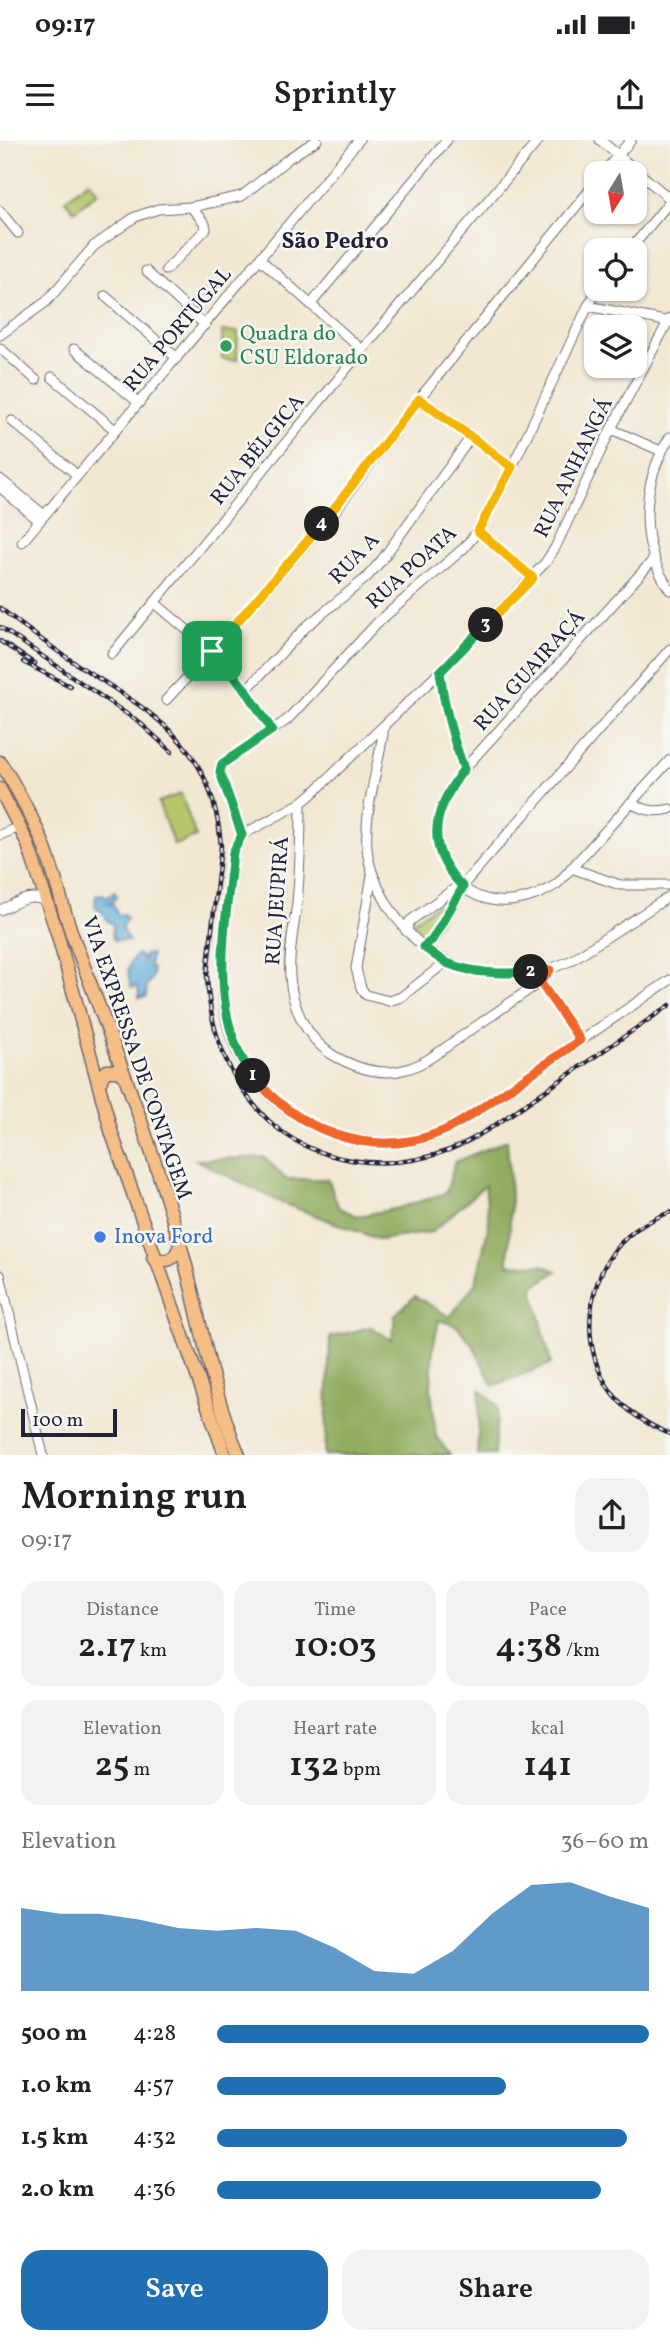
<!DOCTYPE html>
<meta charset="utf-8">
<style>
:root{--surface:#fff;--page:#f2f2f2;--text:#202124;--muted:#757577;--accent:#1f6fb2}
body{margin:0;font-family:Vollkorn,serif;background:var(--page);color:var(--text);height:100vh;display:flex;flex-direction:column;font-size:26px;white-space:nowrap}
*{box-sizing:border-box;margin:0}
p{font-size:23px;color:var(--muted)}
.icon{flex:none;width:38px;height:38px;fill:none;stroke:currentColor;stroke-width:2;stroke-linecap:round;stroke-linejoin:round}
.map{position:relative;height:1315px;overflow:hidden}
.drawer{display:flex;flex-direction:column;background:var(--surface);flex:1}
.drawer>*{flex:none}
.needle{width:46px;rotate:191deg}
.buttons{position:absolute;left:584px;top:21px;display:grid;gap:14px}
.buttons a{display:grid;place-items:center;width:63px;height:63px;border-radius:14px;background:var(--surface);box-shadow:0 2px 5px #0004;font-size:35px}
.scale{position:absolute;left:21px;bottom:18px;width:96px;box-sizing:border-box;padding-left:7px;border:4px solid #22223b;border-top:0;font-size:19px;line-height:24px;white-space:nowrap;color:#22223b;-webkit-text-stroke:5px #f6f6f2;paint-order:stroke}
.pin{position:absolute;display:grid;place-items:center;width:60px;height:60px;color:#fff;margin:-30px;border-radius:14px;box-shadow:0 4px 10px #0006}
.km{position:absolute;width:35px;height:35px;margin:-18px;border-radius:50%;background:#222;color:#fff;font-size:19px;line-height:35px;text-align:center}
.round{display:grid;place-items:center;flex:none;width:74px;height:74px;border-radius:21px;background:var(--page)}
.summary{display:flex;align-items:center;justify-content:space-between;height:119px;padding:0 21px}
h1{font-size:38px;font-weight:600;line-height:52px}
.stats{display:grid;grid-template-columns:repeat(3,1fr);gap:10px;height:119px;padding:7px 21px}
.stats div{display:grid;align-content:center;border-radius:18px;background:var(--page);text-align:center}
.stats b{font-size:35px;font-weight:600}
.stats small{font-size:19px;font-weight:400}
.stats p{font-size:19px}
.chart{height:196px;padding:14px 21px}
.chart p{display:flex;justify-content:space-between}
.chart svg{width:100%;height:126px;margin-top:7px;fill:var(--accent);opacity:.7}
.action{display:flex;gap:14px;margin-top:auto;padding:14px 21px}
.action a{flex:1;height:80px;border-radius:21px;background:var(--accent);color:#fff;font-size:28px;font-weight:600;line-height:80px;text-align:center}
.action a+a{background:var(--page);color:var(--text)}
ul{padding:0 21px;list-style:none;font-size:23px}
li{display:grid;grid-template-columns:112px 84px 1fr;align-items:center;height:52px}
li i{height:18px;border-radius:9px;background:var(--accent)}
.status{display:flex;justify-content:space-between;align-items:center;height:49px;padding:0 35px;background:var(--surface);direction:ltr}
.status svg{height:19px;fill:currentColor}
header{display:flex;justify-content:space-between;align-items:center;height:91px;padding:0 21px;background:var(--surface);font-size:32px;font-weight:600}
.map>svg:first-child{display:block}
</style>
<div class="status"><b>09:17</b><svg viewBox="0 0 49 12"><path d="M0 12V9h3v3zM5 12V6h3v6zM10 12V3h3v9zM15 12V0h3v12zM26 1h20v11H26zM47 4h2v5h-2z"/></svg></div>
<header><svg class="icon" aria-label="menu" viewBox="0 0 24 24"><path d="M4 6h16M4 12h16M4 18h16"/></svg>Sprintly<svg class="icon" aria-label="share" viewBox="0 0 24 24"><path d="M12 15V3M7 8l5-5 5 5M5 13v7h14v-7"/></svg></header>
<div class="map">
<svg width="670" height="1315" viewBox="0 0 670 1315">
<rect width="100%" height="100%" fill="#f6f6f2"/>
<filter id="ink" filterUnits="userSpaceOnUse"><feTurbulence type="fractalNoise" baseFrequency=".0143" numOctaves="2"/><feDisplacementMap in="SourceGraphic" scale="14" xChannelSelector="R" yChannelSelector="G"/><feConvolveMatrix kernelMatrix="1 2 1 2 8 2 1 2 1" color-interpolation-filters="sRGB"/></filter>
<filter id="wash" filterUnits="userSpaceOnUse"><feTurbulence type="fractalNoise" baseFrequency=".00686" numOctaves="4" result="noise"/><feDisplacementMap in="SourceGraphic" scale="28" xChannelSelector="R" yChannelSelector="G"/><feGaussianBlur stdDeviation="1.57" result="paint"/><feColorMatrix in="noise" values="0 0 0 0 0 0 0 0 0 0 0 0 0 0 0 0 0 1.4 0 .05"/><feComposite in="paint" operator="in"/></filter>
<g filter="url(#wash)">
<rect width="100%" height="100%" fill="#f2e7d1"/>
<!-- green -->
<g fill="#b5c76a" stroke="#6c7452" stroke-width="2">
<path d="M89 41 98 52 74 71 65 60Z"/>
<path d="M222 191 238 192 237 220 222 219Z"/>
<path d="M181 654 196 697 174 705 158 662Z"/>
<path d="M460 749 423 806 407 791 412 782Z"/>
</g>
<!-- forest -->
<g fill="#90ac5e" stroke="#59674c" stroke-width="2">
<path d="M507 1000 511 1058 508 1124 542 1125 557 1131 533 1147 551 1224 493 1246 473 1205 457 1186 439 1180 433 1208 431 1247 436 1296 450 1315H325L330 1197 371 1187 392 1200 395 1175 415 1156 450 1177 476 1142 489 1083 485 1045 432 1092 380 1100 282 1063 196 1020 264 1017 286 1039H328L339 1068 358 1076 399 1068 446 1053 455 1022Z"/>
<path d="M480 1249 498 1266 494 1315H477Z"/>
</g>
<!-- water -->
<g fill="#5eaad7" stroke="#406689" stroke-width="2">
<path d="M114 751 117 756 112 762 108 763 114 765 118 775 124 774 127 779 123 784 122 790 129 801 114 800 112 796 113 784 107 781 105 775 95 766 96 755 102 754 107 757Z"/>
<path d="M137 814 143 820 144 815 151 814 149 828H152C154 834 152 841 147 844L146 857 139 858 138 848 135 846 134 848 131 847C127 834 126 824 137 814Z"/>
</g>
</g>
<g filter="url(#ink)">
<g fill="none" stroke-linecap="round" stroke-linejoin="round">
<!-- minor casing -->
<g stroke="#6b6770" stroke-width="11">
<g id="minor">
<path d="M600 0 670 59"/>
<path d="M603 33 631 0"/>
<path d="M0 71 18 93"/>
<path d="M630 110 670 61"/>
<path d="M261 120 362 210"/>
<path d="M166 130 206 89 205 84 191 67"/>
<path d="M146 131 205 185"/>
<path d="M105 156 177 218"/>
<path d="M311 164 447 0"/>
<path d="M588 166 670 182"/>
<path d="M670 178 611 289 555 408 545 423 440 532 314 652 301 663 242 695 233 712C228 766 215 830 227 883 246 964 333 1013 413 1001 432 998 450 987 466 978L670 840"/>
<path d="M0 195 46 162 94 106 135 77 158 69 191 67 242 56 289 18 317 0"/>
<path d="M0 208 36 240"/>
<path d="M74 209 139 263"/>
<path d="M52 237 115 290"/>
<path d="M419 259 512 327"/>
<path d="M12 281 77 335"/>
<path d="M611 289 661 311"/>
<path d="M670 297C641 343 638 404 670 450"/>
<path d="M0 339 43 374"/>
<path d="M0 347 38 380"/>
<path d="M478 391 533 438"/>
<path d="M22 402 359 0"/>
<path d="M654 419 464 629C452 645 441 660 437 681 435 694 438 707 443 719 464 769 516 771 557 744L670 620"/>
<path d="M155 463 212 511 246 550 272 590"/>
<path d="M112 514 362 210 539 0"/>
<path d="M440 532C444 567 452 597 464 629"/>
<path d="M246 550 307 486 366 438 381 421 471 297"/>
<path d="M166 560 212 511 335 371 419 259 597 41"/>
<path d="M384 587C379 626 364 668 367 708 369 730 378 748 389 767 429 829 480 842 550 829"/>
<path d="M301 663C301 696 300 730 297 763 294 787 288 814 290 837 292 867 306 897 331 914 353 927 381 937 407 929 427 923 444 908 462 896 488 878 514 860 540 842L550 829 570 821 670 756"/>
<path d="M630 663C644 670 655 673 670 669"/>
<path d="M0 695 19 687"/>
<path d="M242 695 220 633 222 624 287 580 377 483 464 408 478 391 512 327 588 166 598 149"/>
<path d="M571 728 620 745H670"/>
<path d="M372 735 356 828 361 848 366 855 389 861 401 857 446 822"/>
<path d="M0 770C17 763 30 752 47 762"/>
<path d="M406 791 410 781 465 741"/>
<path d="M423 807 432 800 468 739 670 509"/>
<path d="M540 842 580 900"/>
<path d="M0 1135 43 1315"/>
</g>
</g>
<!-- highway casing -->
<g stroke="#6b6770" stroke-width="15">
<g id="highway">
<path d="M0 622C15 645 29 671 40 696 54 728 61 764 73 797 113 905 155 1010 185 1122 202 1187 212 1253 239 1315"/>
<path d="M0 649 27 702 58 796 112 994 225 1315"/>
<path d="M99 945 103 935 107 931H120L126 939"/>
<path d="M153 1118C168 1123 175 1120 180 1105"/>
</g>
</g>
<!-- minor -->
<use href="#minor" stroke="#fff" stroke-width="9"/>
<!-- highway -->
<use href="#highway" stroke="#f6be87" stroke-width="12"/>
<!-- rail casing -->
<g stroke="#22223b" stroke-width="4.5">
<g id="rail">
<path d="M0 468C25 488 51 507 78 525 155 575 213 604 221 706L207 835C209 889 228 940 266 978 313 1025 389 1033 449 1010 482 997 510 974 539 955 583 925 626 895 670 865"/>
<path d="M0 487 140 583 172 612"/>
<path d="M0 501 35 524"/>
<path d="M23 522 70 546"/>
<path d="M670 1072C655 1078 640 1085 628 1096 585 1134 577 1209 613 1254 628 1273 648 1285 670 1294"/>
</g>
</g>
<!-- rail -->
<use href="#rail" stroke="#f6f6f2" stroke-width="2" stroke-dasharray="5" stroke-linecap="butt"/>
</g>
</g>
<g fill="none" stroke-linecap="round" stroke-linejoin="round" filter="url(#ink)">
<!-- split-1 casing -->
<g stroke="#fff" stroke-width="14">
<path id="split-1" d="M212 511 246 550 272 590 222 624 220 632 242 695 233 712C226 786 206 871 253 936"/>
</g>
<!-- split-2 casing -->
<g stroke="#fff" stroke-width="14">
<path id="split-2" d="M253 936C297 990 370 1020 438 993 459 985 478 970 497 957 525 938 553 919 580 900L540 842 550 830 531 832"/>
</g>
<!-- split-3 casing -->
<g stroke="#fff" stroke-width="14">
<path id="split-3" d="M486 485 440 532C444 567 452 597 464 629 433 670 423 707 463 747L432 800 423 807C431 812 439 819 447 823 473 834 503 834 531 832"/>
</g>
<!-- split-4 casing -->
<g stroke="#fff" stroke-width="14">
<path id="split-4" d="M322 384 419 259 512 327 478 391 533 438 486 485"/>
</g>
<!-- split-5 casing -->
<g stroke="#fff" stroke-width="14">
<path id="split-5" d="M212 511 322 384"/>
</g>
<!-- split-1 -->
<use href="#split-1" stroke="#22a559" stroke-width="9"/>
<!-- split-2 -->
<use href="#split-2" stroke="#f0652b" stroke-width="9"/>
<!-- split-3 -->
<use href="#split-3" stroke="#22a559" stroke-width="9"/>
<!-- split-4 -->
<use href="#split-4" stroke="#f5b400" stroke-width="9"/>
<!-- split-5 -->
<use href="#split-5" stroke="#f5b400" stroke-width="9"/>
</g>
<!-- markers -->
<circle fill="#2e9e5b" stroke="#f6f6f2" stroke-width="2.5" cx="226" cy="206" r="7"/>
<circle fill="#3f7fe0" stroke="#f6f6f2" stroke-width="2.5" cx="100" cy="1097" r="7"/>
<g text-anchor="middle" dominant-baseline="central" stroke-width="5" stroke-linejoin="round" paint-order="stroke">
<!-- street labels -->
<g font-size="21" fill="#22223b" stroke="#f6f6f2">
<text transform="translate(178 190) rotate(-50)">RUA PORTUGAL</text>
<text transform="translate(258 310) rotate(-51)">RUA BÉLGICA</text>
<text transform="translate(574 328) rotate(-64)">RUA ANHANGÁ</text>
<text transform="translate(355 419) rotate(-46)">RUA A</text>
<text transform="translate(412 428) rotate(-42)">RUA POATA</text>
<text transform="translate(530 531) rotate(-48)">RUA GUAIRAÇÁ</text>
<text transform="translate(278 761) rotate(-86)">RUA JEUPIRÁ</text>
<text transform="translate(136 918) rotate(71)">VIA EXPRESSA DE CONTAGEM</text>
</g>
<!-- leisure labels -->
<g font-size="21" fill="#27864d" stroke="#f6f6f2" text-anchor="start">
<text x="240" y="194">Quadra do<tspan x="240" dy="24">CSU Eldorado</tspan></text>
</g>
<!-- shop labels -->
<g font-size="21" fill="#366cbe" stroke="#f6f6f2" text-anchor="start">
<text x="114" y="1097">Inova Ford</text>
</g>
<!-- neighbourhood labels -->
<g font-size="23" font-weight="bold" fill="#22223b" stroke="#f6f6f2">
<text x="335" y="102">São Pedro</text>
</g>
</g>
</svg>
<div class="buttons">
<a><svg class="needle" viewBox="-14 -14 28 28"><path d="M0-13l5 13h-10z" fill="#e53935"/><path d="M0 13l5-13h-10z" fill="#757577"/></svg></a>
<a><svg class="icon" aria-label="locate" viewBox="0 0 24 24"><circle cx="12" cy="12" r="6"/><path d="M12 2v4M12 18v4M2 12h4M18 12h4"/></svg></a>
<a><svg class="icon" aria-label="layers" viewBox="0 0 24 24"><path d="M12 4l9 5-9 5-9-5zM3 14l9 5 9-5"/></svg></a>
</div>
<div class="scale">100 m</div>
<div class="pin" style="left:212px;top:511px;background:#1e9e55"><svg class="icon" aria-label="arrive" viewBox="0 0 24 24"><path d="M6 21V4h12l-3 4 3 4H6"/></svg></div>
<b class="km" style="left:253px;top:936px">1</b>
<b class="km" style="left:531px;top:832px">2</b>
<b class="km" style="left:486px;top:485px">3</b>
<b class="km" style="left:322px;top:384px">4</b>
</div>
<section class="drawer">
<div class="summary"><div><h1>Morning run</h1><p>09:17</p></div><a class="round"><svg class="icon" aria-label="share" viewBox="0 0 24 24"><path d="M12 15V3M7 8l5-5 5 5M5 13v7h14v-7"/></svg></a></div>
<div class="stats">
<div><p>Distance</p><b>2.17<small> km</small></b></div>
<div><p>Time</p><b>10:03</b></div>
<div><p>Pace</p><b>4:38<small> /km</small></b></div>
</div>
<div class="stats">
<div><p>Elevation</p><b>25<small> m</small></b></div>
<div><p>Heart rate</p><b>132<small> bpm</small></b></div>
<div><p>kcal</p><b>141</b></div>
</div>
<div class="chart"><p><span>Elevation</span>36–60 m</p>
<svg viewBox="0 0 160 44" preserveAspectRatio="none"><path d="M0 44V15L10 17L20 17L30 19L40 22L50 23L60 22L70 23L80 29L90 37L100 38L110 30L120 17L130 7L140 6L150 11L160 15V44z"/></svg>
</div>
<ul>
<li><b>500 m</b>4:28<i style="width:100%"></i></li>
<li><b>1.0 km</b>4:57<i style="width:67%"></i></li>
<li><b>1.5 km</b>4:32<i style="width:95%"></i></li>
<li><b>2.0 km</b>4:36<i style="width:89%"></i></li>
</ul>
<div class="action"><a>Save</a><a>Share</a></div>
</section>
